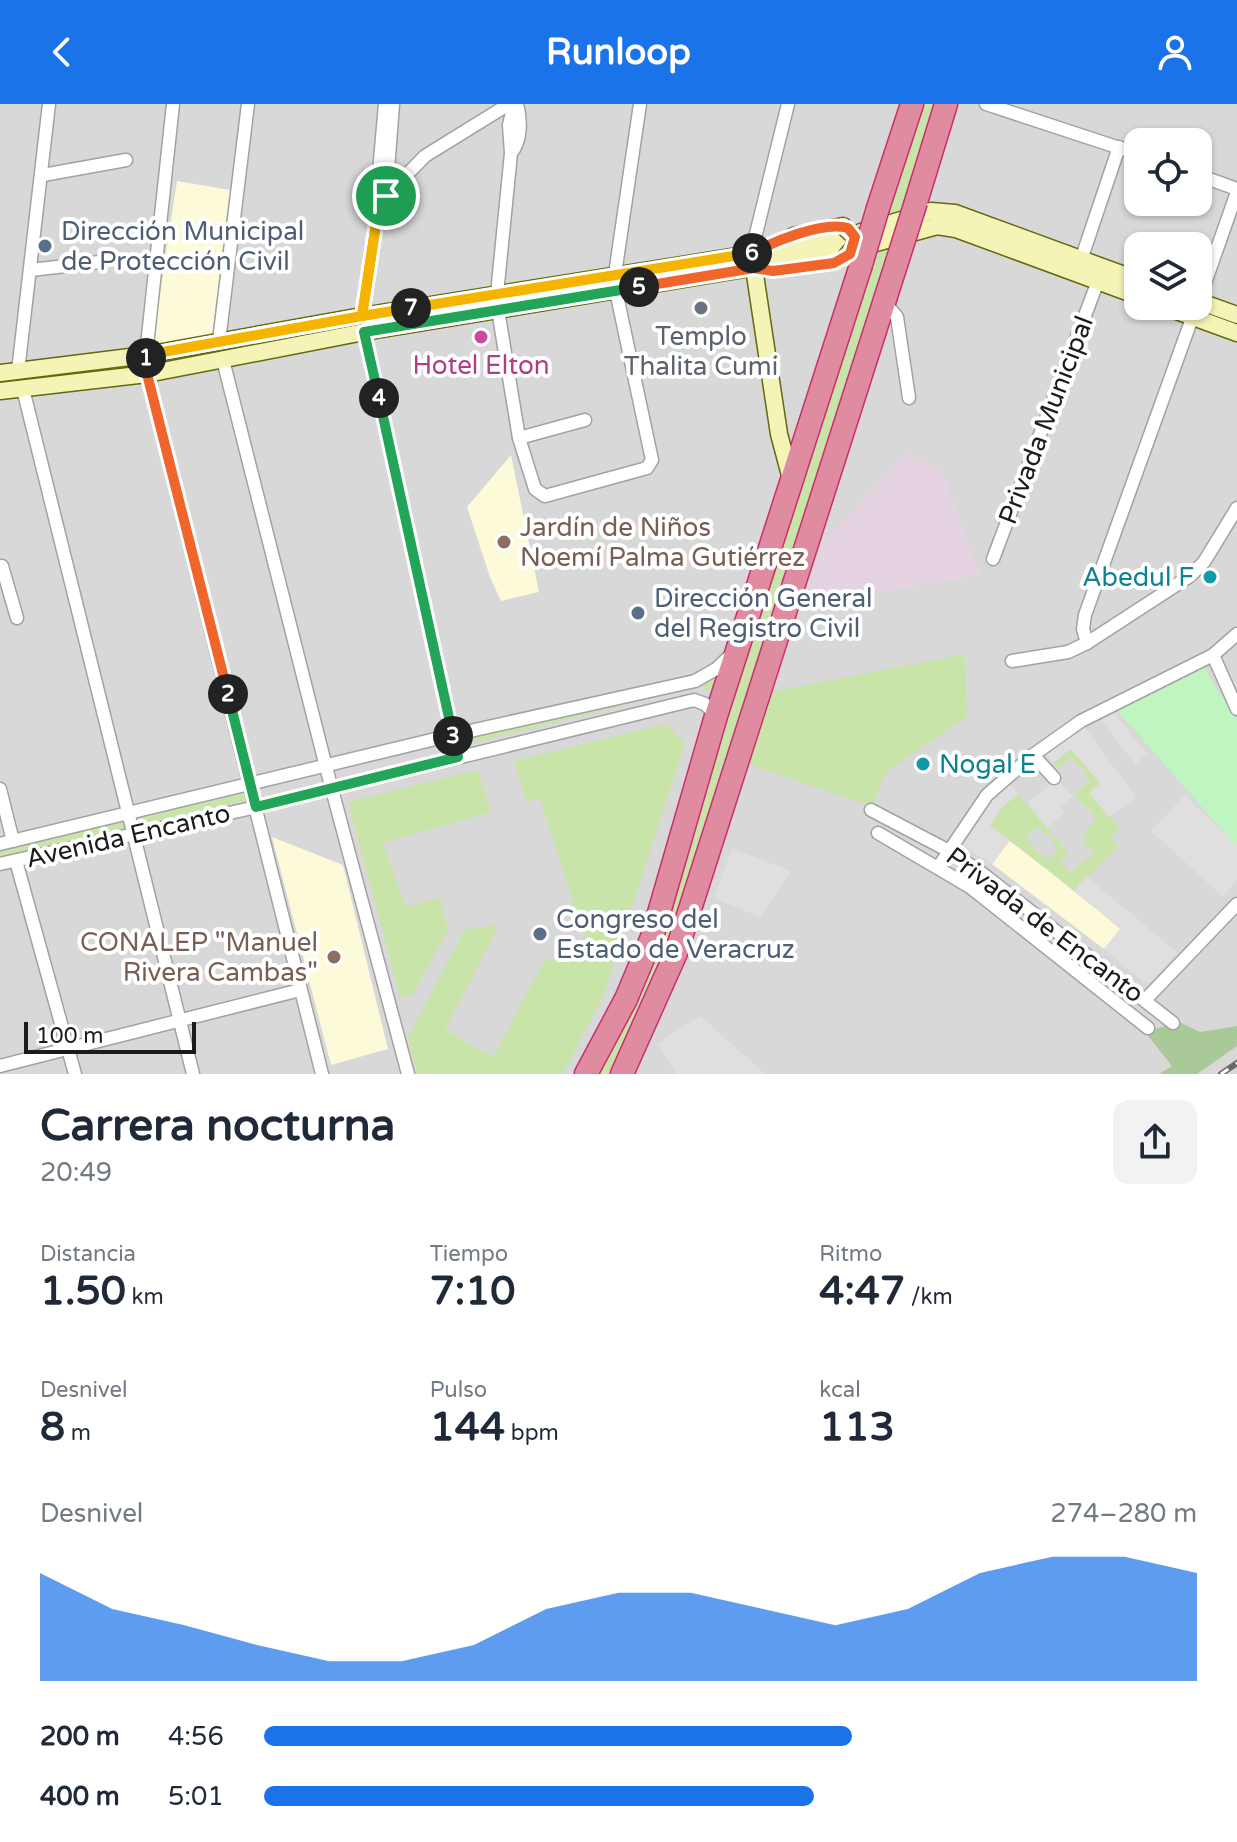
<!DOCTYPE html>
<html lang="es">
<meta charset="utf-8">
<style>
:root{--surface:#fff;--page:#f2f2f3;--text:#1f2937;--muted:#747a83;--accent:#1a73e8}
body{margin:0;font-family:"Varela Round",sans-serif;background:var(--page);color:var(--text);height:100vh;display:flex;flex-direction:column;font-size:30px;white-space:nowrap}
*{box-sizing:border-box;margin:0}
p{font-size:26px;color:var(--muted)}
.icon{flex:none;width:44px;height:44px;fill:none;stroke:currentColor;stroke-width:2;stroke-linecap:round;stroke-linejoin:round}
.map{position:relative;height:970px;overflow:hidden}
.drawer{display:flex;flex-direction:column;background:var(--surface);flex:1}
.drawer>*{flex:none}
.fabs{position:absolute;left:1124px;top:24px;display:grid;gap:16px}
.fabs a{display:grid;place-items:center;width:88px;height:88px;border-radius:16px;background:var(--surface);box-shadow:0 2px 6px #0004;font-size:40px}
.scale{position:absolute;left:24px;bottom:20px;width:172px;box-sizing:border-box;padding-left:8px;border:4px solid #1b1b1b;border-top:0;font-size:22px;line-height:28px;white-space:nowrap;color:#1b1b1b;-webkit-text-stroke:6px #fff;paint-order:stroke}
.pin{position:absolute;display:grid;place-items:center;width:68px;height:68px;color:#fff;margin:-34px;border:4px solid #fff;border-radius:50%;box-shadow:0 2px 8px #0007}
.km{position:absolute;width:40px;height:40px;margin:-20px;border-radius:50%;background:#222;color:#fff;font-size:22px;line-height:40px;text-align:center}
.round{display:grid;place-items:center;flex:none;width:84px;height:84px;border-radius:16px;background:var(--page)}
.head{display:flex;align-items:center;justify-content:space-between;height:136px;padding:0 40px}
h1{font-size:44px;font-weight:700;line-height:60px}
.stats{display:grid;grid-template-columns:repeat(3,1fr);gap:12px;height:136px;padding:8px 40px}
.stats div{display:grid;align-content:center}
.stats b{font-size:40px;font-weight:700}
.stats small{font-size:22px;font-weight:400}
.stats p{font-size:22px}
.chart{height:224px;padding:16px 40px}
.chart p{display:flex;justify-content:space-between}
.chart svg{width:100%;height:144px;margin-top:8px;fill:var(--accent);opacity:.7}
ul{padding:0 40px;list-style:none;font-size:26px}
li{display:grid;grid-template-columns:128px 96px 1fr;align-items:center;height:60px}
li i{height:20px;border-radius:10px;background:var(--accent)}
header{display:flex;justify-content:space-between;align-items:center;height:104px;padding:0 40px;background:var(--accent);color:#fff;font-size:36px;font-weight:700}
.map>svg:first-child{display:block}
</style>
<header><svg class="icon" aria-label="back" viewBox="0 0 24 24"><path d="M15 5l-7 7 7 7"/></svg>Runloop<svg class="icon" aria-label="person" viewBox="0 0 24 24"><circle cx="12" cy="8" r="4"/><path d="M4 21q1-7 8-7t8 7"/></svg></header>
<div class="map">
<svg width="1237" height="970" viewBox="0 0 1237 970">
<rect width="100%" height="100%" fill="#ece8e1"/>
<!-- residential -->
<path fill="#d9d8d8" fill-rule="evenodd" d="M0 0H1237V970H0ZM1138 38H1198V98H1138ZM1138 142H1198V202H1138Z"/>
<!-- industrial -->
<path fill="#e5d3e2" d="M906 350 942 367 980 471 804 501 823 441Z"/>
<!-- education -->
<g fill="#fcfad9">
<path d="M177 77 230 86 212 232 152 241Z"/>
<path d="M511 351 539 488 501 497 490 473 467 403Z"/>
<path d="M272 733 343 761 388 945 331 961Z"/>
<path d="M1010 736 1121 825 1104 845 992 760Z"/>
</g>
<!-- grass -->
<g fill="#c9e4a9">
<path d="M922 0H935L656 872 610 970H597Z"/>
<path d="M965 550 967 612 887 667 872 702 748 660 771 588Z"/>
<path d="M725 557 716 588 699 583 468 640 465 627 697 570Z"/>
<path d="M666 620 685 639 604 890 564 968 562 970H417L408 934 464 826 499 821 445 926 493 953 546 854C583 866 599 828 571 804L573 796 540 695 526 698 514 657Z"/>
<path d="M1071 644 1100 680 1089 689 1120 724 1111 733 1118 742 1074 786 990 722 1001 704 1018 690 1051 728 1046 731 1038 722 1026 733 1036 747 1047 756 1058 745 1050 735 1054 732 1068 749 1060 757 1070 769 1094 749 1083 737 1087 732 1083 728 1096 717 1089 705 1074 691 1090 677 1083 666 1070 654 1057 664 1053 659Z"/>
<path d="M478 666 491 708 383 739 406 803 440 793 448 826 412 892 400 893 348 698Z"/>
<path d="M243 680 247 696 143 721 139 708Z"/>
<path d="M127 710 131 724 0 753V738Z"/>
</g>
<!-- forest -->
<path fill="#a9c998" d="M1179 918 1200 928 1237 922V942L1197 970H1159L1172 962 1145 928Z"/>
<!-- park -->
<path fill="#bff5c0" d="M1198 551 1214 581 1237 615V743L1108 596Z"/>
<!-- parking -->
<g fill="#dfdfdf">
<path d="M1112 607 1147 649 1136 661 1101 616Z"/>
<path d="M1083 621 1136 693 1109 713 1089 689 1100 679 1071 645 1053 659 1039 643Z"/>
<path d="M1004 674 1018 690 1001 704 990 722 1010 736 992 760 956 737Z"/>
<path d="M1057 674 1072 692 1060 703 1065 709 1047 724 1027 699Z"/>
<path d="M1185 691 1237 741V776L1223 793 1151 727Z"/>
<path d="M732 744 791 767 760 813 714 794Z"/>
<path d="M1086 772 1177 848 1148 881 1104 845 1120 825 1074 786Z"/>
<path d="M700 912 765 970H677L657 940Z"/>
</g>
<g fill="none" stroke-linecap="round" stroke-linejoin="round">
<!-- street casing -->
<g stroke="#a2a2a2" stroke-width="15">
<g id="street">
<path d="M173 0 146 251 147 270 322 970"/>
<path d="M986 0 1138 50"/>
<path d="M511 49C522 37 521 15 517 0"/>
<path d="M43 71 126 56"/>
<path d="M1198 71 1237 85"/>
<path d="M384 94 425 52 509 0"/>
<path d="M376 102 385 0"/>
<path d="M751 150 788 0"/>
<path d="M1081 156 1119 43"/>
<path d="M31 166 100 158"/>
<path d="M497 190 511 49 509 21 514 0"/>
<path d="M885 199 897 213 909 294"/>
<path d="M1198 199 1237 88"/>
<path d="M498 206 519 334 535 385 545 392 647 364 652 356 616 187 615 170 640 0"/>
<path d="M362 212 377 113 386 92 393 0"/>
<path d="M364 228 458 653"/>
<path d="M219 237 248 0"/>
<path d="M223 256 326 663 408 970"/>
<path d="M18 267 49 0"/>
<path d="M23 285 193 970"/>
<path d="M519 334 585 316"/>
<path d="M993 455 1098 177"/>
<path d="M2 462 17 514"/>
<path d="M1087 539 1083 525 1085 511 1195 206"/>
<path d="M1213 551 1237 605"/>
<path d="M1012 557 1068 548 1087 539 1190 472 1204 458 1237 404"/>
<path d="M1033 651 1054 674"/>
<path d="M0 685 13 737"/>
<path d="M871 706 949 747 983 770 1173 919"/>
<path d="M878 729 970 783 1148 924"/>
<path d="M0 740 452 631 695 577 716 565 733 549"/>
<path d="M16 757 75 970"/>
<path d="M0 760 256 703 694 596 705 600 716 612"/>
<path d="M939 762 987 691 1033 651 1081 617 1213 551 1237 530"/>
<path d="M1146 895 1237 800"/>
<path d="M0 962 300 886"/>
</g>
</g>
<!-- secondary casing -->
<g stroke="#64690b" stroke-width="19">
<g id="secondary">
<path d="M793 132 843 122"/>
<path d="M761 165 754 164 779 330 791 375"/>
<path d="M1198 197 1237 211"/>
<path d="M1163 202 1237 229"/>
<path d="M0 269 146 251 362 212 751 150 838 135 931 107 955 109 1138 176"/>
<path d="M0 287 147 270 364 228 840 149 937 122 956 125 1138 192"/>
</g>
</g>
<!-- highway casing -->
<g stroke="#ca2e6d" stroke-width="25">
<g id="highway">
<path d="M916 98 946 0"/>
<path d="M878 104 912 0"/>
<path d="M586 970 626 895 652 833 716 612 860 164"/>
<path d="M622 970 676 849 896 161"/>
</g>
</g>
<!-- street -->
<use href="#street" stroke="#fff" stroke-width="12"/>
<!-- secondary -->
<use href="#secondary" stroke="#f4f4b6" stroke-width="16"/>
<!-- highway -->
<use href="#highway" stroke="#df8ca1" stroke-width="22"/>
<!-- rail casing -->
<g stroke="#696969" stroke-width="6">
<path id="rail" d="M1221 970 1237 959"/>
</g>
<!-- rail -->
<use href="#rail" stroke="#fff" stroke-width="3" stroke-dasharray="9" stroke-linecap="butt"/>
<!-- secondary-bridge casing -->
<g stroke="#64690b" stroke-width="19" stroke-linecap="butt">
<path id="secondary-bridge" d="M843 122 855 133 854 143 844 155"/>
</g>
<!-- highway-bridge casing -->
<g stroke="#ca2e6d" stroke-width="25" stroke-linecap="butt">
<g id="highway-bridge">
<path d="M896 161 916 98"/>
<path d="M860 164 878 104"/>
</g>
</g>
<!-- secondary-bridge -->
<use href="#secondary-bridge" stroke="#f4f4b6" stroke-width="16"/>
<!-- highway-bridge -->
<use href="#highway-bridge" stroke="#df8ca1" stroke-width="22"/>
</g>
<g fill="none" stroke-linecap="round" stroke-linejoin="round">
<!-- split-1 casing -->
<g stroke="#fff" stroke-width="16">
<path id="split-1" d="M146 254V251L362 212 377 113 386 92"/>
</g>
<!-- split-2 casing -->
<g stroke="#fff" stroke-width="16">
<path id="split-2" d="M146 254 147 270 228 590"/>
</g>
<!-- split-3 casing -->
<g stroke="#fff" stroke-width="16">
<path id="split-3" d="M228 590 256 703 458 653 453 632"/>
</g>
<!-- split-4 casing -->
<g stroke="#fff" stroke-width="16">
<path id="split-4" d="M379 294 453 632"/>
</g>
<!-- split-5 casing -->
<g stroke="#fff" stroke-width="16">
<path id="split-5" d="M379 294 364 228 639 183"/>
</g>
<!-- split-6 casing -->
<g stroke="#fff" stroke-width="16">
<path id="split-6" d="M639 183 754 164 773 167 834 159 850 150 855 133 848 124C823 117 775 137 752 149"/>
</g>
<!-- split-7 casing -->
<g stroke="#fff" stroke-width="16">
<path id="split-7" d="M411 204 752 149"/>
</g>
<!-- split-8 casing -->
<g stroke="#fff" stroke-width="16">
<path id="split-8" d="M386 92 376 102 377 113 362 212 411 204"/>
</g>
<!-- split-1 -->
<use href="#split-1" stroke="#f5b400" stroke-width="10"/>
<!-- split-2 -->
<use href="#split-2" stroke="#f0652b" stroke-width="10"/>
<!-- split-3 -->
<use href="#split-3" stroke="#22a559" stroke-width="10"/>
<!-- split-4 -->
<use href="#split-4" stroke="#22a559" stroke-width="10"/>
<!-- split-5 -->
<use href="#split-5" stroke="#22a559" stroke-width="10"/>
<!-- split-6 -->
<use href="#split-6" stroke="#f0652b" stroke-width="10"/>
<!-- split-7 -->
<use href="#split-7" stroke="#f5b400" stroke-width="10"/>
<!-- split-8 -->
<use href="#split-8" stroke="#f5b400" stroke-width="10"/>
</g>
<!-- markers -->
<g fill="#5c6f8a" stroke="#fff" stroke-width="3">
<circle cx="45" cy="142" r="8"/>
<circle cx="638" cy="509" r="8"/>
<circle cx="540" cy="830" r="8"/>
</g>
<circle fill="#6b7280" stroke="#fff" stroke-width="3" cx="701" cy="204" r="8"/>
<circle fill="#d1479c" stroke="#fff" stroke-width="3" cx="481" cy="233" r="8"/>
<g fill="#8d6e63" stroke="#fff" stroke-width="3">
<circle cx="504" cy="438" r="8"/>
<circle cx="334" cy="853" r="8"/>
</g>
<g fill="#0f9aa8" stroke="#fff" stroke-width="3">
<circle cx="1210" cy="473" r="8"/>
<circle cx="923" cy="660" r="8"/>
</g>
<g text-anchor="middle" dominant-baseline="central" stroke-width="8" stroke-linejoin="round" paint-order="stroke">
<!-- service labels -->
<g font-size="26" fill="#4e5e75" stroke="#fff" text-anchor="start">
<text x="61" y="127">Dirección Municipal<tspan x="61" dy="30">de Protección Civil</tspan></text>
<text x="654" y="494">Dirección General<tspan x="654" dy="30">del Registro Civil</tspan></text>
<text x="556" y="815">Congreso del<tspan x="556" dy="30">Estado de Veracruz</tspan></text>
</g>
<!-- worship labels -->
<g font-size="26" fill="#5b616d" stroke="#fff">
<text x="701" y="232">Templo<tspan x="701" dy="30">Thalita Cumi</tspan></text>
</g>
<!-- hotel labels -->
<g font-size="26" fill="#b23c85" stroke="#fff">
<text x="481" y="261">Hotel Elton</text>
</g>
<!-- street labels -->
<g font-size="26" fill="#1b1b1b" stroke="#fff">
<text transform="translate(1046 316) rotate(-69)">Privada Municipal</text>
<text transform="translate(128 732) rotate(-13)">Avenida Encanto</text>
<text transform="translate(1045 821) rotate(37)">Privada de Encanto</text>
</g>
<!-- education labels -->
<g font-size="26" fill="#785e54" stroke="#fff" text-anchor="start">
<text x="520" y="423">Jardín de Niños<tspan x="520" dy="30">Noemí Palma Gutiérrez</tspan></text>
<text x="318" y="838" text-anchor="end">CONALEP "Manuel<tspan x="318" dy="30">Rivera Cambas"</tspan></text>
</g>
<!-- culture labels -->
<g font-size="26" fill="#0d838f" stroke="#fff" text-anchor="end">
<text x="1194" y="473">Abedul F</text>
<text x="939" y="660" text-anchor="start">Nogal E</text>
</g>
</g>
</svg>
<div class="fabs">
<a><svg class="icon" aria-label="locate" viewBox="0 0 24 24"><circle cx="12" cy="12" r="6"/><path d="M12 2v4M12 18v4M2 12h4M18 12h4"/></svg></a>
<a><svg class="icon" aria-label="layers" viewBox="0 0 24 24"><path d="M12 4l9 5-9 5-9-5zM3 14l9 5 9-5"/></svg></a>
</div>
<div class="scale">100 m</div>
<div class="pin" style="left:386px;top:92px;background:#1e9e55"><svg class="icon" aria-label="arrive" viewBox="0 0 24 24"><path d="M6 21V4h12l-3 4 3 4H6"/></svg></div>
<b class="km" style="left:146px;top:254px">1</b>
<b class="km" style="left:228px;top:590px">2</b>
<b class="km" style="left:453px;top:632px">3</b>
<b class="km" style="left:379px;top:294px">4</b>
<b class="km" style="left:639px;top:183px">5</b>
<b class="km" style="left:752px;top:149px">6</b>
<b class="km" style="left:411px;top:204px">7</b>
</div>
<section class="drawer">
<div class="head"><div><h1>Carrera nocturna</h1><p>20:49</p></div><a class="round"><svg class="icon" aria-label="share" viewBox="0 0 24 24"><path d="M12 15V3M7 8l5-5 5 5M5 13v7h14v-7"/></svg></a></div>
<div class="stats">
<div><p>Distancia</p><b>1.50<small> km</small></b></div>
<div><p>Tiempo</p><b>7:10</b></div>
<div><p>Ritmo</p><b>4:47<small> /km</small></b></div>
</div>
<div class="stats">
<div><p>Desnivel</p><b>8<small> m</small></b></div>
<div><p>Pulso</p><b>144<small> bpm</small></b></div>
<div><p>kcal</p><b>113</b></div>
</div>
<div class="chart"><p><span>Desnivel</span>274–280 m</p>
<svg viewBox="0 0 160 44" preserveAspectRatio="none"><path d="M0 44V11L10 22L20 27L30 33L40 38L50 38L60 33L70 22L80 17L90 17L100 22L110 27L120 22L130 11L140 6L150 6L160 11V44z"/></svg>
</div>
<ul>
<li><b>200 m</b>4:56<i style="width:63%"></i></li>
<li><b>400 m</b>5:01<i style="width:59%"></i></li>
</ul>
</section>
